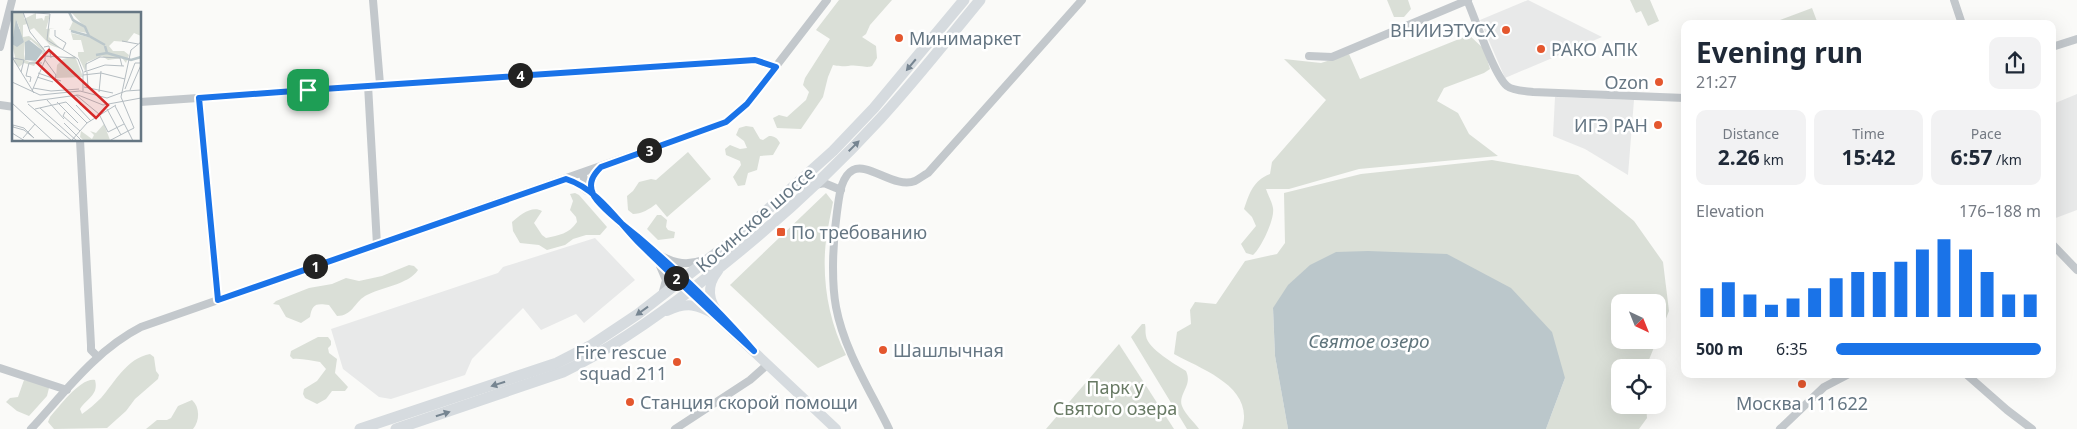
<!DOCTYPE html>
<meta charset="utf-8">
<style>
:root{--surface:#fff;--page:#f2f2f3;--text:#1f2937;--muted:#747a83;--accent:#1a73e8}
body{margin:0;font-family:"Noto Sans",sans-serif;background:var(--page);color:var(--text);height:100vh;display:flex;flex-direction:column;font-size:19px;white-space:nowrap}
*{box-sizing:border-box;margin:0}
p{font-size:16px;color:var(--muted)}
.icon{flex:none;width:28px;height:28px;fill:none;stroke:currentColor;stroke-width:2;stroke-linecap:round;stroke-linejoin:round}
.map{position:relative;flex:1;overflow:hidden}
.drawer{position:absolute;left:1681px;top:20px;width:375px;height:358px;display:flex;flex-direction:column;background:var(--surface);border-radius:10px;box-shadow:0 5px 20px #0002}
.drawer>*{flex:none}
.needle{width:32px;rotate:137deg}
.fabs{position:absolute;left:1611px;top:294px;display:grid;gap:10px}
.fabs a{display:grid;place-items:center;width:55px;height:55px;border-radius:10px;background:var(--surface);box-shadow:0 5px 20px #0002;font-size:25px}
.pin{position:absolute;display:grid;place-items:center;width:42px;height:42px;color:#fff;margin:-21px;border-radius:10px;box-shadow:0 2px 8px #0006}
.km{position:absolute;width:25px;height:25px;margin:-12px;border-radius:50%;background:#222;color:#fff;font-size:14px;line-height:25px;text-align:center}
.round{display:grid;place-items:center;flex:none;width:52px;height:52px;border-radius:10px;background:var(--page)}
.summary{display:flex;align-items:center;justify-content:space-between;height:85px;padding:0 15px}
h1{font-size:28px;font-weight:700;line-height:38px}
.metrics{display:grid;grid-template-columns:repeat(3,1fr);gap:8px;height:85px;padding:5px 15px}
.metrics div{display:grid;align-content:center;border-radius:10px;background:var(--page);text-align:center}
.metrics b{font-size:21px;font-weight:700}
.metrics small{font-size:14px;font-weight:400}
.metrics p{font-size:14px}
.chart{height:140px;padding:10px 15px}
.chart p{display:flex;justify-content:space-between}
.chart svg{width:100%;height:90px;margin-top:5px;stroke:var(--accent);stroke-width:6}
ul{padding:0 15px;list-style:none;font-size:16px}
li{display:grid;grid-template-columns:80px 60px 1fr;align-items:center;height:38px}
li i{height:12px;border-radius:6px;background:var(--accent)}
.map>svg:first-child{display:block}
</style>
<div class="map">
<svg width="2077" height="429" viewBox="0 0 2077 429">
<rect width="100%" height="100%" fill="#fafaf8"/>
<!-- built -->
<g fill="#e8e9e9">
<path d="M1528 0 1602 37 1505 78 1480 20Z"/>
<path d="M2077 94V210L2053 219V104Z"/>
<path d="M1555 97 1634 100 1628 175 1585 149 1553 136Z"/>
<path d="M595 238 635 280 584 323 576 314 541 330 523 308 472 359 465 375 391 399 379 397 343 369 331 329 498 273 503 267Z"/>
</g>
<!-- green -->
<g fill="#dadfd7">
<path d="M839 0H892L870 25 866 34 862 37 876 46 877 58 872 66C866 68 865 66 859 66 850 64 845 68 833 65L828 77 823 97 801 129 777 128 773 118 779 115 787 117 806 100 809 92 803 85 805 78 830 39 816 30Z"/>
<path d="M1387 0H1408L1411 9 1404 17H1394Z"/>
<path d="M1630 0H1650L1659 21 1648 26 1641 11 1636 13Z"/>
<path d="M1812 8 1818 24H1769Z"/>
<path d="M1469 35 1484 49 1490 69 1484 73 1444 88 1437 101 1458 113 1469 134 1498 156 1359 169 1289 189H1266C1268 195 1272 202 1273 208 1275 219 1261 248 1253 255L1246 253 1241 244 1256 226 1252 217 1244 209C1250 192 1253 181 1270 174L1272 162 1326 100 1284 59 1321 63 1349 54 1360 79Z"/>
<path d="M746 126 753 127 760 139 763 140 769 136C775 136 777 138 780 143L773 155 760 156 757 170 748 173 745 185 738 186 733 177 741 165 740 161 726 155 725 149 730 145 740 149 747 148 744 141 736 135 739 128Z"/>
<path d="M688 152 711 179 667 217 656 204C650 209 641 214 633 214L628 210 627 196 633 191 639 182 651 179 656 180Z"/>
<path d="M1492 160 1578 175 1634 221 1663 262 1669 311 1658 339V302H1620V340H1657L1646 367 1620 368V405H1646L1647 418 1639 429H1546L1565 378 1273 309 1275 356 1288 429H1242C1255 387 1203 370 1174 354L1177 332 1191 324 1190 310 1195 302 1216 304 1245 261 1277 254 1285 243 1284 193 1361 174Z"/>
<path d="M575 193 579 195 607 227 600 235H586L573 239 565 245 547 250 539 245 520 243 513 231 512 222C520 215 532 205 542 211L534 223 542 235 546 238C559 235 569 234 577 222L576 217 570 210 573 201 570 194Z"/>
<path d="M826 193 833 202C830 218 826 235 825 252 823 287 830 324 846 355L818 368 730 285Z"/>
<path d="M657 215H661L667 220 666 227 668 230 675 232 674 238 658 240 647 229Z"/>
<path d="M409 265 414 266 418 270C408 285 381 287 365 296 354 303 352 316 337 316L329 305C316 303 312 304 310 317L301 323 286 317 279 305 273 304 276 301 309 288 332 284 346 278 359 281 382 276Z"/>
<path d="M1142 324H1145C1146 328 1145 332 1146 336 1148 349 1175 364 1186 371 1193 386 1178 393 1182 406 1185 414 1194 422 1199 429H1187L1131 337Z"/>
<path d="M318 337H328L331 341V345L328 348 329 353 337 359 335 373 348 387 345 391H332L326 399 317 404 305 398 303 394 304 389 317 381 326 369 320 362C311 361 302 358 293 359L290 356 291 351Z"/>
<path d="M1119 344 1174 429H1046Z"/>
<path d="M150 354 154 357 156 371 159 375 158 379 135 399 126 411 107 428 54 429 48 422 50 417C59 407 81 377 95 380 99 395 87 398 80 409L82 414C89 409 95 404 101 398 115 382 127 358 150 354Z"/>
<path d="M24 380 42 384 49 388 47 396 29 416 17 411 6 402 10 398 18 397Z"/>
<path d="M192 400C200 407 200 421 193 429H146L157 420H167L171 418 178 406Z"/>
</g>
<!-- water -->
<path fill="#bbc7cb" d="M1368 251 1447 254 1511 288 1552 332 1565 378 1546 429H1288L1275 356 1273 308 1288 285 1310 265 1336 252Z"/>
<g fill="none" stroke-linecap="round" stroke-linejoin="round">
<!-- minor -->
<g stroke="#c3c8cc" stroke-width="8">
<path d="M373 0 380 84"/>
<path d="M1467 0C1475 18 1494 75 1507 86 1513 91 1525 91 1533 92L1685 98"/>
<path d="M1954 0 1962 24"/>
<path d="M0 47 12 0"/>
<path d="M2052 47 2077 39"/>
<path d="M1309 56 1332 57 1468 0"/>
<path d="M368 85 377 245"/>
<path d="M199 98 218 300"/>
<path d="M140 102 755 60 776 67"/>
<path d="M0 105 14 107"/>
<path d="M80 140 91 345V350L98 357"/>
<path d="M582 173 587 187 593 195 635 239 711 310"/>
<path d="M566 179 576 183 587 191"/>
<path d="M815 185 824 183 841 190"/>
<path d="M592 192C590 181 591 176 599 169"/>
<path d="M2052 244 2077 270"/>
<path d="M653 251C670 262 684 267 703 260"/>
<path d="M660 266 666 280 662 295"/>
<path d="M0 368 67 390"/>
<path d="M1966 374 2007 410 2032 429"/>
<path d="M31 429C65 392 96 350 141 327L726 122 747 104 827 0"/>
<path d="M675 429 750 380 767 365"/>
<path d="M889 429C870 390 844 350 836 307 831 280 833 239 837 212 839 199 840 177 853 170 868 162 895 189 915 181 919 179 924 175 928 173L1082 0"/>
<path d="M1780 429 1824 387 1849 374"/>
</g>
<!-- major -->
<g stroke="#d6dbdf" stroke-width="10">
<path d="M718 271C706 286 708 302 721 316"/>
<path d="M667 311C686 302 698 304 715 315L836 429"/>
</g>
<!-- highway -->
<g stroke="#d6dbdf" stroke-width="11">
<path d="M360 429 557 363 590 346 638 314 738 236 833 151 874 108 964 0"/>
<path d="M396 429 563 372C611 349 654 319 696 286 761 236 824 180 880 119 915 81 947 40 980 0"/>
</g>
</g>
<!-- one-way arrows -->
<defs><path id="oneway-solid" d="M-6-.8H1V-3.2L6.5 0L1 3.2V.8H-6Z" transform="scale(1.25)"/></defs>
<g fill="#768591">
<use href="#oneway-solid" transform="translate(911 65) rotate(130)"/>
<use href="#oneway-solid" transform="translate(854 146) rotate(-45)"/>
<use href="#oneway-solid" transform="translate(642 311) rotate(144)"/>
<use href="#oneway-solid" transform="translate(498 384) rotate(162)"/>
<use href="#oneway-solid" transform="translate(443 414) rotate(-18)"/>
</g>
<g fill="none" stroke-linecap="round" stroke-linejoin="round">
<!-- route casing -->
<g stroke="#fff" stroke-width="10">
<path id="route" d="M308 90 199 98 218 300 566 179C598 189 618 222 640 244 677 280 715 316 754 351 719 310 678 271 637 236 627 228 597 205 593 194 588 183 593 175 601 167L726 122 747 104 776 67 755 60 308 90"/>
</g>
<!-- route -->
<use href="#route" stroke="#1a73e8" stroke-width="6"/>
</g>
<!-- markers -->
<g fill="#e4572e" stroke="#fff" stroke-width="2">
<circle cx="1506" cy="30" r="5"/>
<circle cx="899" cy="38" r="5"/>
<circle cx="1541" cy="49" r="5"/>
<circle cx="1659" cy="82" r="5"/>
<circle cx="1658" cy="125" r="5"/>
<rect x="776" y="227" width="10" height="10" rx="2.5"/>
<circle cx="883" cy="350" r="5"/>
<circle cx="677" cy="362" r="5"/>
<circle cx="1802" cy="384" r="5"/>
<circle cx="630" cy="402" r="5"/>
</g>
<g text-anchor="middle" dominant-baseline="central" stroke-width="5" stroke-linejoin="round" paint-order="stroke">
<!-- poi labels -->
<g font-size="18" fill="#657683" stroke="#fff" text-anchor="start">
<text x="1496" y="30" text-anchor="end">ВНИИЭТУСХ</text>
<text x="909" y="38">Минимаркет</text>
<text x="1551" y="49">РАКО АПК</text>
<text x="1649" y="82" text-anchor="end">Ozon</text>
<text x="1648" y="125" text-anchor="end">ИГЭ РАН</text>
<text x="791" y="232">По требованию</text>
<text x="893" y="350">Шашлычная</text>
<text x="667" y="352" text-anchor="end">Fire rescue<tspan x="667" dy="21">squad 211</tspan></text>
<text x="640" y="402">Станция скорой помощи</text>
<text x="1802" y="403" text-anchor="middle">Москва 111622</text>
</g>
<!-- street labels -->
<g font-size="18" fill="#657683" stroke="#fff">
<text transform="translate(755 219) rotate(-41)">Косинское шоссе</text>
</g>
<!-- park labels -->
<g font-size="18" fill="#687a64" stroke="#fff">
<text x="1115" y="387">Парк у<tspan x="1115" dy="21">Святого озера</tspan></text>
</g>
<!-- water labels -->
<g font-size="19" font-style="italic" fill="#60757c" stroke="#fff">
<text x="1369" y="341">Святое озеро</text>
</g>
</g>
<!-- overview -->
<g transform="translate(12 12)">
<rect width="129" height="129" fill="#fafaf8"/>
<path d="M0 0H12V7L24 1V7L30 6 32 9 33 4 38 3 34 17 43 16 38 17 37 25 49 37 38 33 22 16 18 18 15 12 11 13V25L17 24 32 36V43L30 42 22 54 12 51 7 55 2 50 0 58 3 45 0 32 12 30 5 17H8L4 7V25L0 28ZM19 28 31 39 26 48 18 50 13 48 12 42 13 30ZM59 0H129V24L122 21 115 30 102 29 97 34 101 39H112L117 43 114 51 110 46 96 48 90 44 75 50 73 59 66 44V40H72L69 28H61L59 21 81 26 75 21 57 18 62 7 77 20ZM63 44 71 65 44 66 45 53 51 47ZM92 112 98 128 72 129 68 125 69 119 80 127 82 123 78 119 84 121Z" fill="#dadfd7" fill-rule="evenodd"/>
<path d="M4 7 12 30 5 35 0 32ZM17 28 31 39 24 49 13 48V30Z" fill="#bbc7cb"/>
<path fill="none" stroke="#bbc7cb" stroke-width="2.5" d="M57 0 61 8 73 15 77 24M59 19 77 24 93 33M95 41 119 48 129 45M84 43 95 41 93 34"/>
<path fill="none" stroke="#b5bdc2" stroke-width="1" d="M11 0 18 20 33 39V48L20 79M13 0 38 2 35 28 66 47 71 60V79M43 18V24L54 31 51 37M110 29 126 32M32 35 37 34 39 46M33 44 63 46M0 45 22 81M1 46 12 48 9 60M33 48 44 63 43 67M74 59V52L88 45 108 46 110 54M72 60 93 53 112 54M75 60 76 76M26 61 49 69M71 63 89 61 113 67M25 65 41 70M0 70 28 83 68 79 95 86 114 79 129 78M18 70 19 65 14 64 17 51H30M72 75 101 81M21 76 39 79 67 77M113 77 123 51H129M118 78 129 53M87 80 89 59M64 83 87 102 96 120 112 112M35 88 52 107M15 90 66 83 91 93 129 86M45 90 66 111M0 91 41 129M16 92 60 129M64 93 79 109M103 94 116 119 122 116 109 85 119 38 129 30M28 96 65 129M23 97 54 90 75 111M95 97 109 123M53 100 51 104 68 119M52 111 70 129M1 113 12 116 22 126 12 118 1 115ZM0 121 13 129M11 126 23 112M60 128 75 111 104 93M97 129 116 119 121 129"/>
<path fill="#d62828" fill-opacity="0.15" stroke="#d62828" stroke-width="2.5" d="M37 38 96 93 84 106 25 51Z"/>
<rect width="129" height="129" fill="none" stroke="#657683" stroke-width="2.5"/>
</g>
</svg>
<div class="fabs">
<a><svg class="needle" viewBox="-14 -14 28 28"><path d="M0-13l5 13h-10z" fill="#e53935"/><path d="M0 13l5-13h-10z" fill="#747a83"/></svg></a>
<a><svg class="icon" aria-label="locate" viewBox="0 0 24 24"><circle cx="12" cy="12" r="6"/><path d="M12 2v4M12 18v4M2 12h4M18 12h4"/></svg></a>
</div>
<div class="pin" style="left:308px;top:90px;background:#1e9e55"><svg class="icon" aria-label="arrive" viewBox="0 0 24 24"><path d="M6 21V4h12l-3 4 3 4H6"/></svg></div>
<b class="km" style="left:315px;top:266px">1</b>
<b class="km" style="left:676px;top:278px">2</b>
<b class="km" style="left:649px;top:150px">3</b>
<b class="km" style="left:520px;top:75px">4</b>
<section class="drawer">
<div class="summary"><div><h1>Evening run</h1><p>21:27</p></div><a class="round"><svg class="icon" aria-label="share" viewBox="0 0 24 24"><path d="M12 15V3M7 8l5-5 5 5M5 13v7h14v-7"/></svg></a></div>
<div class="metrics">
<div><p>Distance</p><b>2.26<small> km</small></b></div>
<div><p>Time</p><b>15:42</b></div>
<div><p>Pace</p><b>6:57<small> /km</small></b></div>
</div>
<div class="chart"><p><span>Elevation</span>176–188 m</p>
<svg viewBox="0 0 160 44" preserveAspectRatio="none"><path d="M5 44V30M15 44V27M25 44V33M35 44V38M45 44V35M55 44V30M65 44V25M75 44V22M85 44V22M95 44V17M105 44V11M115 44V6M125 44V11M135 44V22M145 44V33M155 44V33"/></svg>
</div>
<ul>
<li><b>500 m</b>6:35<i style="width:100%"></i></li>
</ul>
</section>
</div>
